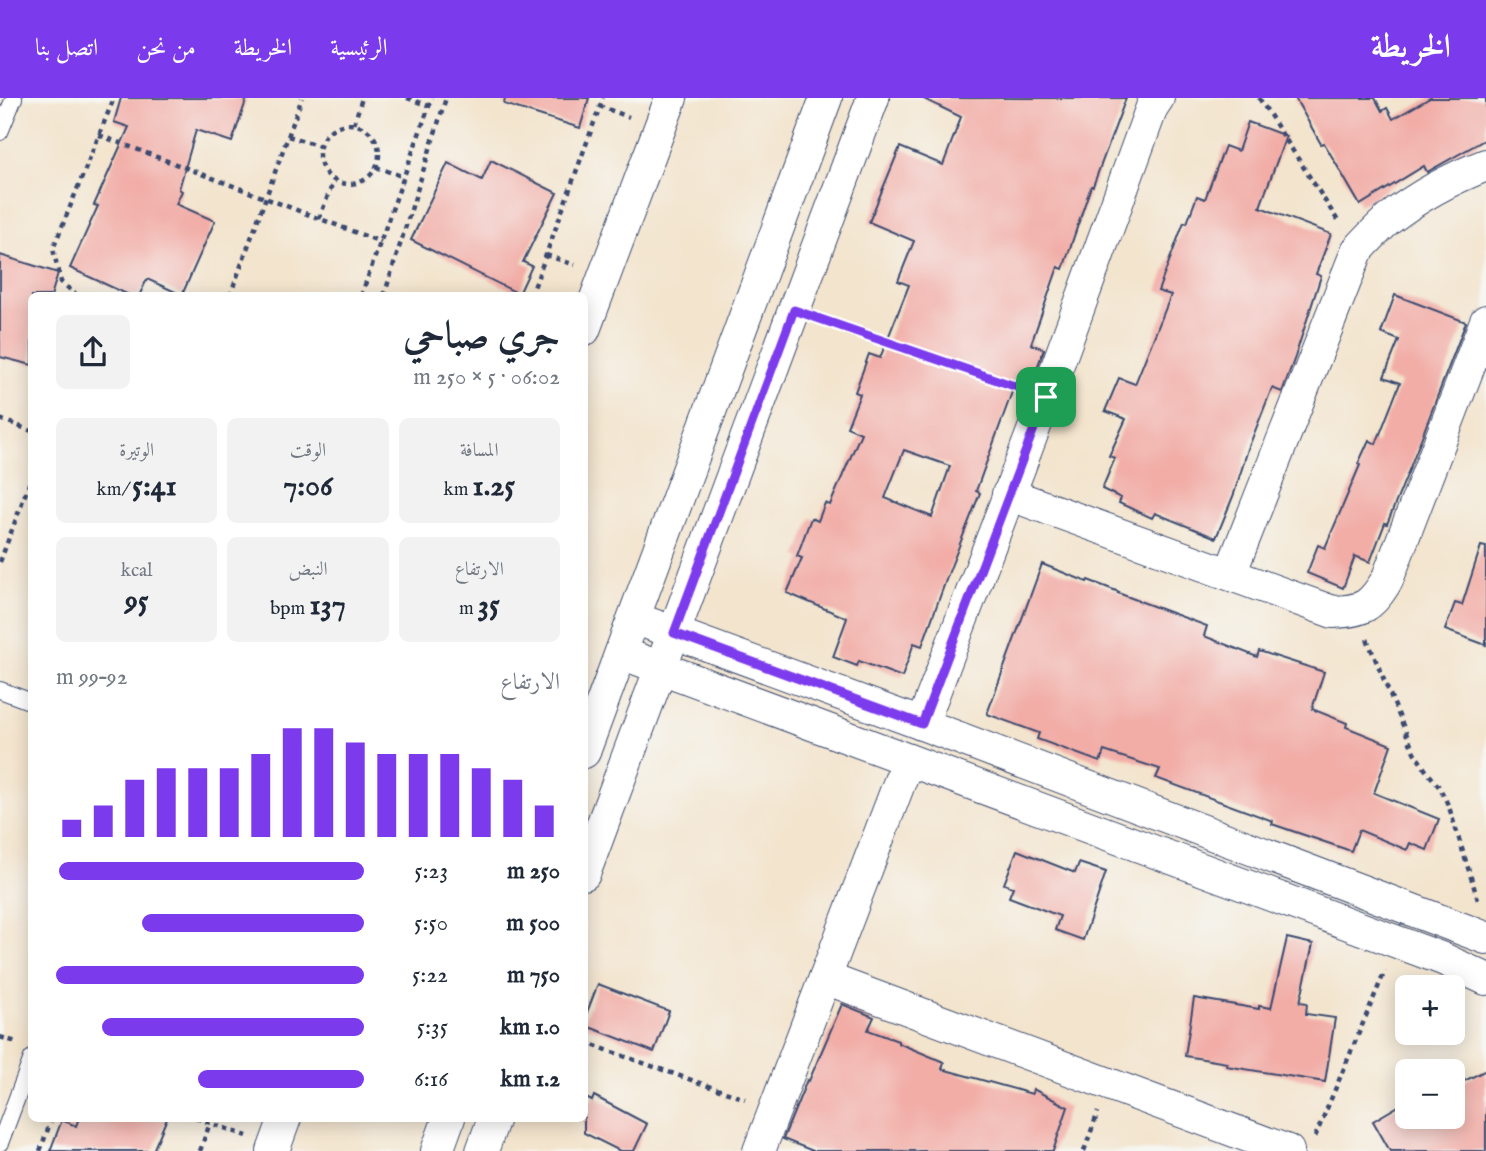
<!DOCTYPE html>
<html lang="ar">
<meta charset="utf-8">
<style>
:root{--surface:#fff;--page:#f2f2f3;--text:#1f2937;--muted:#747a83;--accent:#7c3aed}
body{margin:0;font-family:"IM FELL English",Amiri,serif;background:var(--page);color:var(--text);direction:rtl;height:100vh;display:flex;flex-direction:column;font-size:26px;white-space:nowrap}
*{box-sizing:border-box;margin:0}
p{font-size:23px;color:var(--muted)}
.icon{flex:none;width:38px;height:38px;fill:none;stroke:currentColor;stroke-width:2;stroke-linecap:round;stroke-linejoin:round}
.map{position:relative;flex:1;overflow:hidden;direction:ltr}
.details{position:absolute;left:28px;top:194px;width:560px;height:830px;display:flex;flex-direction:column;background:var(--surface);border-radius:10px;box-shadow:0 4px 18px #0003;direction:rtl}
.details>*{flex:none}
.fabs{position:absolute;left:1395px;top:877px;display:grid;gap:14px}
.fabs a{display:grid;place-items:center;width:70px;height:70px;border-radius:10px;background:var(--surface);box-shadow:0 4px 18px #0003;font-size:35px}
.pin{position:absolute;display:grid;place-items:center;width:60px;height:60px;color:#fff;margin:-30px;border-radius:14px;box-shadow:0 4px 10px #0006}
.round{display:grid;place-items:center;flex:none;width:74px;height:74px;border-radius:10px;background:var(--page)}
.headline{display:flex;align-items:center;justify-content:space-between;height:119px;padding:0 28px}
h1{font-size:38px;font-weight:700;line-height:52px}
.stats{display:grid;grid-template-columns:repeat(3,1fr);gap:10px;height:119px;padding:7px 28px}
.stats div{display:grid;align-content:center;border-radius:10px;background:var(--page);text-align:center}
.stats b{font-size:30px;font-weight:700}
.stats small{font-size:19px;font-weight:400}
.stats p{font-size:19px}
.chart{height:196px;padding:14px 28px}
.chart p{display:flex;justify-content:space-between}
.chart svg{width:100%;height:126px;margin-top:7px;stroke:var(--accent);stroke-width:6}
ul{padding:0 28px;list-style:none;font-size:23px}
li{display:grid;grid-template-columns:112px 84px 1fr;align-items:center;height:52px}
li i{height:18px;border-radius:9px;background:var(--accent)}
header{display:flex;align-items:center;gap:42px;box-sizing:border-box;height:98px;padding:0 35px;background:var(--accent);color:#fff}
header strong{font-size:33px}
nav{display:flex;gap:38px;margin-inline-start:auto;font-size:24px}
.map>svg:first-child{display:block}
</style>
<header>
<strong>الخريطة</strong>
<nav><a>الرئيسية</a><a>الخريطة</a><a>من نحن</a><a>اتصل بنا</a></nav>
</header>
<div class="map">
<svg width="1486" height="1053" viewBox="0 0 1486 1053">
<rect width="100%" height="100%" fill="#f6f6f2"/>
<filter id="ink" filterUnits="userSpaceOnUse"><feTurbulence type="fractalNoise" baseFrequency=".0143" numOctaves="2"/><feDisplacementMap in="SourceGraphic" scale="14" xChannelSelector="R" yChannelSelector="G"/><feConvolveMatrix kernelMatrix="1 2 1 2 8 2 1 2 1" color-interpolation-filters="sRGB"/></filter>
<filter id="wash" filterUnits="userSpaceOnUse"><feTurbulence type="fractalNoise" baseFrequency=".00686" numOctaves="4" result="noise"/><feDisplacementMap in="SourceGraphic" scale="28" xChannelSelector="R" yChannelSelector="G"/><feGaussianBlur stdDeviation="1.57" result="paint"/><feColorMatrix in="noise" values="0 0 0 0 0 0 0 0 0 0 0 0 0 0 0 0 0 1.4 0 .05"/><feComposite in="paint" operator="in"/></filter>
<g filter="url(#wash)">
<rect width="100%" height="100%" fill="#f3e4cd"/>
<g id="blocks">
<!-- building -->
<g fill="#f2ada7" fill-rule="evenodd">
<path d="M121 0H247L232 44 196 32 179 91 182 93 176 106 215 123 182 197 147 181 139 198H131L70 170 98 108 94 107 129 29 114 24Z"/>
<path d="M505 0H589L580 30 504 6Z"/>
<path d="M922 0H1126L1093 88H1091L1063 171 1058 169 1031 246 1044 251 1030 289 1016 283 976 393 980 395 950 471 922 548 914 545 902 579 859 563 857 568 833 559 847 520 787 495 802 460 797 458 811 420 818 423 825 405 830 407 861 335 847 329 860 296 855 294 869 256 880 260 909 187 898 183 914 143 869 124 900 49 943 67 961 19ZM904 352 950 368 932 419 885 400Z"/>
<path d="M1295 0H1375L1382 13 1387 10 1393 21 1430 0H1486V41L1427 74 1424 68 1360 107 1324 45 1321 46Z"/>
<path d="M1248 24 1286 38 1260 109 1331 136 1316 176 1321 178 1295 259 1282 294 1272 290 1248 351 1234 396 1216 440 1155 415 1152 420 1119 405 1121 400 1102 391 1115 360 1109 358 1126 321 1105 313 1119 280 1135 286 1171 197 1158 193 1184 124 1187 125 1197 98 1205 101 1225 48 1238 53Z"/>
<path d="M491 62 557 95 523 164 532 168 519 196 411 142 448 65 482 82Z"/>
<path d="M0 157 58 175 51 198H32V267L0 259Z"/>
<path d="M1395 197 1466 224 1409 372 1387 426 1385 425 1370 464 1355 458 1343 490 1307 475 1318 447 1325 450 1360 367 1358 366 1369 342 1376 346 1400 285 1384 279 1399 242 1381 235Z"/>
<path d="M1481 448 1486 449V547L1445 532 1455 505 1462 507Z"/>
<path d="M1042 466 1087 484 1088 482 1119 494 1118 495 1207 528 1204 538 1257 559 1259 553 1324 574 1312 611 1347 625 1346 629 1391 647 1374 695 1439 721 1427 752 1410 745 1407 752 1359 732 1351 753 1272 726 1273 723 1156 680 1160 671 1104 653 1100 664 1037 641 1039 635 987 616Z"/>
<path d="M1017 752 1075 775 1079 765 1106 774 1083 842 1055 832 1060 818 1009 799 1013 789 1004 786Z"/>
<path d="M1287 840 1313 846 1300 904 1307 905 1306 916 1335 920 1325 984 1226 968 1227 965 1185 958 1194 900 1259 911V908L1271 910Z"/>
<path d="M598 886 669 913 654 954 584 927V922Z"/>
<path d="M842 906 874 919 868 932 898 943V945L944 964 942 971 1032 996 1033 991 1068 1009 1053 1053H813L783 1041 807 982 809 983Z"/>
<path d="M1486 972V1053H1390L1373 1023 1407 1003V1018H1452V989Z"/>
<path d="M594 998 647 1026 634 1053H620L584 1035V999L592 1003Z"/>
<path d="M79 1020H167L153 1053H50L62 1022 76 1028Z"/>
</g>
</g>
</g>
<g filter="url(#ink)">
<use href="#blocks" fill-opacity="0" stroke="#3b4a6f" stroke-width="2"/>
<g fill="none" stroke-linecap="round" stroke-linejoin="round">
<!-- lane casing -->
<g stroke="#3b4a6f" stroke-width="18">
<g id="lane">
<path d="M0 34 14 0"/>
<path d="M0 592 32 604"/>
<path d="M0 1045 32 960"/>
</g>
</g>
<!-- street casing -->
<g stroke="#3b4a6f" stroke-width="34">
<g id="street">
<path d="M584 232 671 0"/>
<path d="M1008 396 1333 514C1364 513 1371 508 1387 482L1486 223"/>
<path d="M1230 476 1357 153C1367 142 1377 131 1389 121 1417 99 1452 80 1486 67"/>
<path d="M634 520 922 626 1486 840"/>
<path d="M621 555 1443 861 1486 881"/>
<path d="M922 626 1046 299 1152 9 1158 0"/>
<path d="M584 654 826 0"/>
<path d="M584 776 873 0"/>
<path d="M825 880 1288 1053"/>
<path d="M273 1053 285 1020"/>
<path d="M437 1053 449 1020"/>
<path d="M482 1053 494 1020"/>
<path d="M759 1053 908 662"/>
</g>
</g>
<!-- path -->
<g stroke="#3b4a6f" stroke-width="4.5" stroke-dasharray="5 5" stroke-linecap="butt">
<path d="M407 0 429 8"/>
<path d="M1259 0 1340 126"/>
<path d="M599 8 629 19"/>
<path d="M354 26 362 0"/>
<circle cx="349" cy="56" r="30"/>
<path d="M99 37 381 144"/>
<path d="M288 38 320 48"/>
<path d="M376 69 404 79"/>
<path d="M319 121 334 82"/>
<path d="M546 157 575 167"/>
<path d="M78 198 61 184 53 151 114 0"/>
<path d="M230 198 302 0"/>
<path d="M361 198 432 0"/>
<path d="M384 198 446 0"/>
<path d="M531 198 603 0"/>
<path d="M825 223 1015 288"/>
<path d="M0 321 32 333"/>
<path d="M0 464 32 378"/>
<path d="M1367 541 1414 654 1425 671 1440 690 1449 709 1478 802"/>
<path d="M0 939 16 944"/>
<path d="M584 944 745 1001"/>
<path d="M196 1020 247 1038"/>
<path d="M1315 1039 1385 873"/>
<path d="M40 1053 52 1020"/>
<path d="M200 1053 210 1025"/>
<path d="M1084 1053 1098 1014"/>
</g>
<!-- lane -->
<use href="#lane" stroke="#fff" stroke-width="16"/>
<!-- street -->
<use href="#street" stroke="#fff" stroke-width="32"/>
</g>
</g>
<g fill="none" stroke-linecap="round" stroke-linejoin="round" filter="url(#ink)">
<!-- route casing -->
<g stroke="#fff" stroke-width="14">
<path id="route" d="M794 212 1046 299 922 626 674 535Z"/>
</g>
<!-- route -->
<use href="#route" stroke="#7c3aed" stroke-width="9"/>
</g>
</svg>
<div class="fabs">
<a>+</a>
<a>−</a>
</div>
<div class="pin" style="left:1046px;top:299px;background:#1e9e55"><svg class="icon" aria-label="arrive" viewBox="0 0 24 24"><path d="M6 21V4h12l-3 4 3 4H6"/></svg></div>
<section class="details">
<div class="headline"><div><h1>جري صباحي</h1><p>06:02 · 5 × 250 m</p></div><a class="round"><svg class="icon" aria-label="share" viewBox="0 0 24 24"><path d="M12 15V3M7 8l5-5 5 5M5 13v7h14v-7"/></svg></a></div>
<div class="stats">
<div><p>المسافة</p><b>1.25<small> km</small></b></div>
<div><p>الوقت</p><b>7:06</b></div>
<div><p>الوتيرة</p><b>5:41<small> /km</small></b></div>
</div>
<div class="stats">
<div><p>الارتفاع</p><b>35<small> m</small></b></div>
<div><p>النبض</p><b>137<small> bpm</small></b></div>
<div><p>kcal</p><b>95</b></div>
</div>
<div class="chart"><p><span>الارتفاع</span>92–99 m</p>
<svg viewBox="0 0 160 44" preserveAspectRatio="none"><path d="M5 44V38M15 44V33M25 44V24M35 44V20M45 44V20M55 44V20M65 44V15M75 44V6M85 44V6M95 44V11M105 44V15M115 44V15M125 44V15M135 44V20M145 44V24M155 44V33"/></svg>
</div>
<ul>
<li><b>250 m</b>5:23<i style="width:99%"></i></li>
<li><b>500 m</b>5:50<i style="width:72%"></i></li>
<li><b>750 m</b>5:22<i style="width:100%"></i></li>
<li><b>1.0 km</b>5:35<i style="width:85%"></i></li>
<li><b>1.2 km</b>6:16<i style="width:54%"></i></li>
</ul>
</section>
</div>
